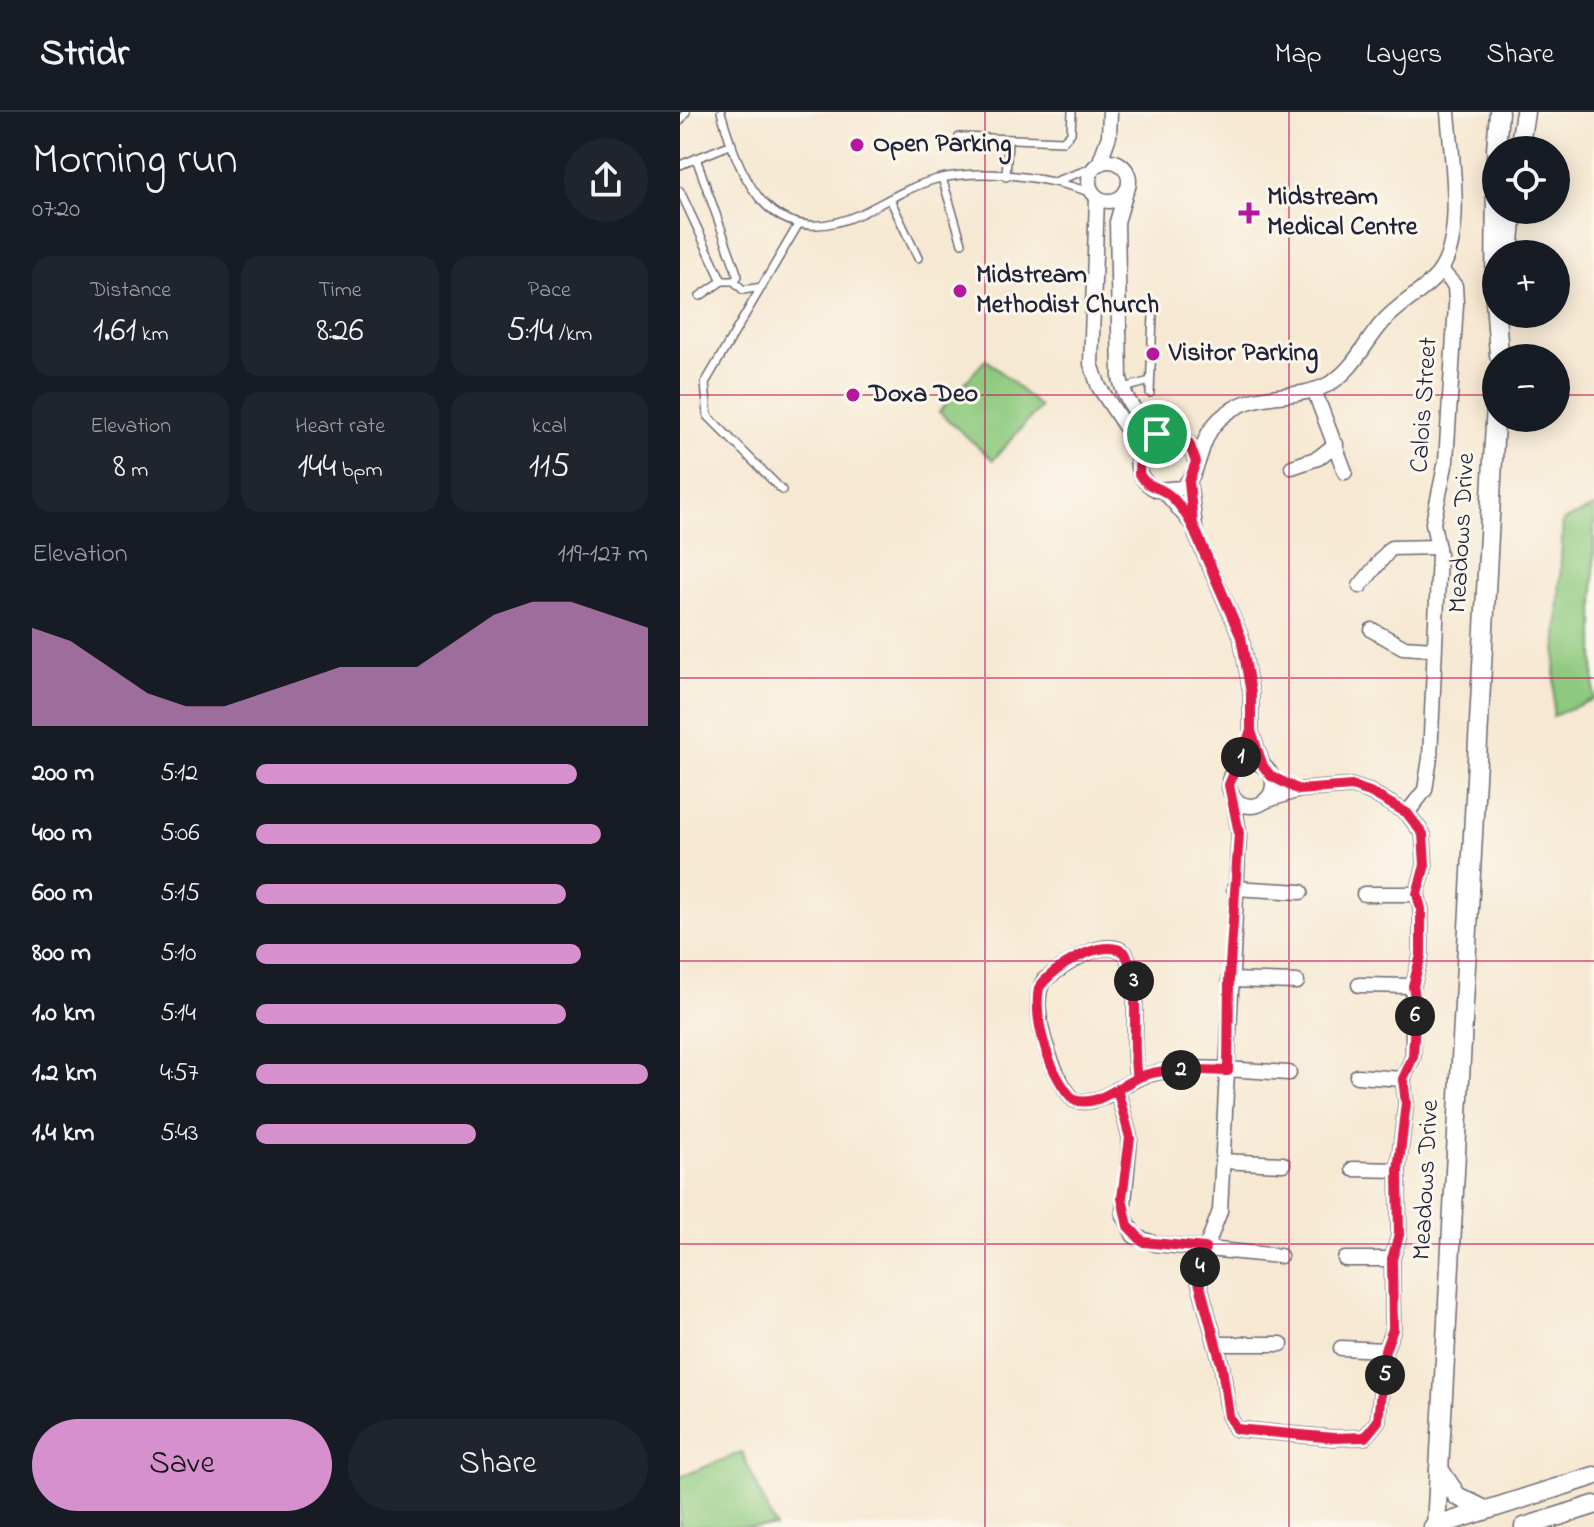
<!DOCTYPE html>
<meta charset="utf-8">
<style>
:root{--surface:#171b24;--page:#20242c;--text:#f1f3f6;--muted:#9ea1a6;--line:#363941;--accent:#d690ce}
body{margin:0;font-family:"Indie Flower",sans-serif;background:var(--page);color:var(--text);height:100vh;display:flex;flex-direction:column;font-size:30px;white-space:nowrap}
*{box-sizing:border-box;margin:0}
p{font-size:26px;color:var(--muted)}
.icon{flex:none;width:44px;height:44px;fill:none;stroke:currentColor;stroke-width:2;stroke-linecap:round;stroke-linejoin:round}
.map{position:relative;flex:1;overflow:hidden}
.drawer{display:flex;flex-direction:column;background:var(--surface);width:680px}
.drawer>*{flex:none}
.buttons{position:absolute;left:802px;top:24px;display:grid;gap:16px}
.buttons a{display:grid;place-items:center;width:88px;height:88px;border-radius:50%;background:var(--surface);box-shadow:0 4px 20px #0003;font-size:40px}
.pin{position:absolute;display:grid;place-items:center;width:68px;height:68px;color:#fff;margin:-34px;border:4px solid #fff;border-radius:50%;box-shadow:0 2px 8px #0007}
.km{position:absolute;width:40px;height:40px;margin:-20px;border-radius:50%;background:#222;color:#fff;font-size:22px;line-height:40px;text-align:center}
.round{display:grid;place-items:center;flex:none;width:84px;height:84px;border-radius:42px;background:var(--page)}
.headline{display:flex;align-items:center;justify-content:space-between;height:136px;padding:0 32px}
h1{font-size:44px;font-weight:600;line-height:60px}
.stats{display:grid;grid-template-columns:repeat(3,1fr);gap:12px;height:136px;padding:8px 32px}
.stats div{display:grid;align-content:center;border-radius:20px;background:var(--page);text-align:center}
.stats b{font-size:34px;font-weight:600}
.stats small{font-size:22px;font-weight:400}
.stats p{font-size:22px}
.chart{height:224px;padding:16px 32px}
.chart p{display:flex;justify-content:space-between}
.chart svg{width:100%;height:144px;margin-top:8px;fill:var(--accent);opacity:.7}
.primary-button{display:flex;gap:16px;margin-top:auto;padding:16px 32px}
.primary-button a{flex:1;height:92px;border-radius:48px;background:var(--accent);color:#111;font-size:32px;font-weight:600;line-height:92px;text-align:center}
.primary-button a+a{background:var(--page);color:var(--text)}
ul{padding:0 32px;list-style:none;font-size:26px}
li{display:grid;grid-template-columns:128px 96px 1fr;align-items:center;height:60px}
li i{height:20px;border-radius:10px;background:var(--accent)}
header{display:flex;align-items:center;gap:48px;box-sizing:border-box;height:112px;padding:0 40px;background:var(--surface);border-bottom:2px solid var(--line)}
header strong{font-size:38px}
nav{display:flex;gap:44px;margin-inline-start:auto;font-size:28px}
main{display:flex;flex:1;min-height:0}
.map>svg:first-child{display:block}
</style>
<header>
<strong>Stridr</strong>
<nav><a>Map</a><a>Layers</a><a>Share</a></nav>
</header>
<main>
<section class="drawer">
<div class="headline"><div><h1>Morning run</h1><p>07:20</p></div><a class="round"><svg class="icon" aria-label="share" viewBox="0 0 24 24"><path d="M12 15V3M7 8l5-5 5 5M5 13v7h14v-7"/></svg></a></div>
<div class="stats">
<div><p>Distance</p><b>1.61<small> km</small></b></div>
<div><p>Time</p><b>8:26</b></div>
<div><p>Pace</p><b>5:14<small> /km</small></b></div>
</div>
<div class="stats">
<div><p>Elevation</p><b>8<small> m</small></b></div>
<div><p>Heart rate</p><b>144<small> bpm</small></b></div>
<div><p>kcal</p><b>115</b></div>
</div>
<div class="chart"><p><span>Elevation</span>119–127 m</p>
<svg viewBox="0 0 160 44" preserveAspectRatio="none"><path d="M0 44V14L10 18L20 26L30 34L40 38L50 38L60 34L70 30L80 26L90 26L100 26L110 18L120 10L130 6L140 6L150 10L160 14V44z"/></svg>
</div>
<ul>
<li><b>200 m</b>5:12<i style="width:82%"></i></li>
<li><b>400 m</b>5:06<i style="width:88%"></i></li>
<li><b>600 m</b>5:15<i style="width:79%"></i></li>
<li><b>800 m</b>5:10<i style="width:83%"></i></li>
<li><b>1.0 km</b>5:14<i style="width:79%"></i></li>
<li><b>1.2 km</b>4:57<i style="width:100%"></i></li>
<li><b>1.4 km</b>5:43<i style="width:56%"></i></li>
</ul>
<div class="primary-button"><a>Save</a><a>Share</a></div>
</section>
<div class="map">
<svg width="914" height="1415" viewBox="0 0 914 1415">
<rect width="100%" height="100%" fill="#fbf7ec"/>
<filter id="ink" filterUnits="userSpaceOnUse"><feTurbulence type="fractalNoise" baseFrequency=".0125" numOctaves="2"/><feDisplacementMap in="SourceGraphic" scale="16" xChannelSelector="R" yChannelSelector="G"/><feConvolveMatrix kernelMatrix="1 2 1 2 8 2 1 2 1" color-interpolation-filters="sRGB"/></filter>
<filter id="wash" filterUnits="userSpaceOnUse"><feTurbulence type="fractalNoise" baseFrequency=".006" numOctaves="4" result="noise"/><feDisplacementMap in="SourceGraphic" scale="32" xChannelSelector="R" yChannelSelector="G"/><feGaussianBlur stdDeviation="1.8" result="paint"/><feColorMatrix in="noise" values="0 0 0 0 0 0 0 0 0 0 0 0 0 0 0 0 0 1.4 0 .05"/><feComposite in="paint" operator="in"/></filter>
<g filter="url(#wash)">
<rect width="100%" height="100%" fill="#f6e8d2"/>
<!-- green -->
<g fill="#8dc97e" stroke="#58765c" stroke-width="2">
<path d="M306 247 360 295 313 348 259 300Z"/>
<path d="M914 395V587L873 604 883 409Z"/>
<path d="M62 1340 95 1415H0V1365Z"/>
</g>
</g>
<g filter="url(#ink)">
<g fill="none" stroke-linecap="round" stroke-linejoin="round">
<!-- service casing -->
<g stroke="#6c6770" stroke-width="10">
<g id="service">
<path d="M41 0C61 72 93 141 180 102 205 90 230 74 257 67 306 56 366 65 413 81"/>
<path d="M0 9 6 0"/>
<path d="M279 25 383 29 391 21 392 0"/>
<path d="M16 46 58 164 54 169H42L20 184"/>
<path d="M0 53 52 32"/>
<path d="M326 65 328 29"/>
<path d="M262 66 282 131"/>
<path d="M376 69 415 55"/>
<path d="M0 79 42 169"/>
<path d="M210 87 238 146"/>
<path d="M54 169 63 178 82 175"/>
<path d="M444 276 470 269"/>
<path d="M470 281 473 202"/>
<path d="M102 378 28 304 25 271 118 113"/>
</g>
</g>
<!-- minor casing -->
<g stroke="#6c6770" stroke-width="17">
<g id="minor">
<circle cx="429" cy="69" r="20"/>
<path d="M419 52 429 24 430 0"/>
<path d="M445 83 437 110 440 266C445 291 459 304 477 322"/>
<path d="M417 86 411 252 419 275 460 337"/>
<path d="M634 278 665 360"/>
<path d="M516 350 509 331 486 321C453 326 447 364 477 378L502 376C528 352 513 321 553 297 582 279 617 288 647 273 674 259 684 231 703 210 719 191 743 181 758 162 786 127 771 43 768 0"/>
<path d="M612 355 638 346 656 332"/>
<path d="M509 369 516 423 561 525 571 581V619L583 654"/>
<path d="M485 380 512 412"/>
<path d="M680 474 711 436 758 435"/>
<path d="M692 518 723 535 754 537"/>
<circle cx="571" cy="672" r="22"/>
<path d="M553 686 559 721 540 1099 520 1152 519 1170 542 1255 549 1304 556 1317 654 1326 685 1325 698 1309 705 1238 713 1217 712 1147 719 1123 718 1058 726 991 723 967 733 945V874L741 843V797L737 782 745 753 743 722 727 701 690 680 672 674 619 678 585 689"/>
<path d="M727 701 745 678 750 646 759 442 753 411 766 349 776 192 775 174 761 158"/>
<path d="M554 776 621 780"/>
<path d="M684 782H737"/>
<path d="M549 868 617 870"/>
<path d="M679 873 733 874"/>
<path d="M677 964 723 967"/>
<path d="M457 966C450 928 463 873 445 841 423 823 383 855 364 868 347 894 373 967 394 988 420 997 443 969 467 963 512 951 564 959 609 961"/>
<path d="M437 977 450 1026 443 1101 454 1124 476 1132 600 1144"/>
<path d="M542 1049 603 1052"/>
<path d="M673 1057 718 1058"/>
<path d="M665 1147H712"/>
<path d="M536 1232H601"/>
<path d="M661 1236 705 1238"/>
</g>
</g>
<!-- tertiary casing -->
<g stroke="#6c6770" stroke-width="21">
<g id="tertiary">
<path d="M816 38 819 0"/>
<path d="M839 38 845 0"/>
<path d="M816 44 815 188 819 243"/>
<path d="M829 142 833 98"/>
<path d="M759 1357 777 1384 805 1398"/>
<path d="M753 1415 914 1364"/>
<path d="M756 1415 816 292"/>
<path d="M844 1415 914 1393"/>
</g>
</g>
<!-- service -->
<use href="#service" stroke="#fff" stroke-width="7"/>
<!-- minor -->
<use href="#minor" stroke="#fff" stroke-width="14"/>
<!-- tertiary -->
<use href="#tertiary" stroke="#fff" stroke-width="18"/>
</g>
</g>
<g fill="none" stroke-linecap="round" stroke-linejoin="round" filter="url(#ink)">
<!-- route casing -->
<g stroke="#fff" stroke-width="16">
<path id="route" d="M477 322 502 326 509 331 516 350 509 369 513 412 561 525 571 581V619L549 673 559 721 549 868 548 959C520 958 492 955 465 963 441 970 420 996 394 988 370 964 353 909 359 876 371 857 423 823 445 841 463 873 450 928 457 966L437 977 450 1026 442 1086 448 1114 463 1130 525 1136 519 1170 542 1255 549 1304 556 1317 654 1326 685 1325 698 1309 705 1238 713 1217 712 1147 719 1123 718 1058 726 991 723 967 733 945 736 890 733 874 741 843V797L737 782 745 753 743 722 727 701 690 680 672 674 619 678 591 664 583 654 571 619V581L561 525 516 423C512 410 497 387 485 380 473 373 466 374 459 362L460 337 477 322"/>
</g>
<!-- route -->
<use href="#route" stroke="#e11d48" stroke-width="10"/>
</g>
<!-- grid -->
<path fill="none" stroke="#c2185b" stroke-width="2" stroke-opacity="0.55" d="M305 0V1415M609 0V1415M0 283H816M876 283H914M0 566H914M0 849H914M0 1132H914"/>
<!-- markers -->
<g fill="#b5179e" stroke="#fbf7ec" stroke-width="3">
<circle cx="177" cy="33" r="8"/>
<path d="M565 89h8v8h8v8h-8v8h-8v-8h-8v-8h8z"/>
<circle cx="280" cy="179" r="8"/>
<circle cx="473" cy="242" r="8"/>
<circle cx="173" cy="283" r="8"/>
</g>
<g text-anchor="middle" dominant-baseline="central" stroke-width="6" stroke-linejoin="round" paint-order="stroke">
<!-- poi labels -->
<g font-size="26" font-weight="bold" fill="#22223b" stroke="#fbf7ec" text-anchor="start">
<text x="193" y="33">Open Parking</text>
<text x="587" y="86">Midstream<tspan x="587" dy="30">Medical Centre</tspan></text>
<text x="296" y="164">Midstream<tspan x="296" dy="30">Methodist Church</tspan></text>
<text x="489" y="242">Visitor Parking</text>
<text x="189" y="283">Doxa Deo</text>
</g>
<!-- street labels -->
<g font-size="26" fill="#22223b" stroke="#fbf7ec">
<text transform="translate(745 293) rotate(-86)">Calois Street</text>
<text transform="translate(783 421) rotate(-87)">Meadows Drive</text>
<text transform="translate(747 1068) rotate(-87)">Meadows Drive</text>
</g>
</g>
</svg>
<div class="buttons">
<a><svg class="icon" aria-label="locate" viewBox="0 0 24 24"><circle cx="12" cy="12" r="6"/><path d="M12 2v4M12 18v4M2 12h4M18 12h4"/></svg></a>
<a>+</a>
<a>−</a>
</div>
<div class="pin" style="left:477px;top:322px;background:#1e9e55"><svg class="icon" aria-label="arrive" viewBox="0 0 24 24"><path d="M6 21V4h12l-3 4 3 4H6"/></svg></div>
<b class="km" style="left:561px;top:645px">1</b>
<b class="km" style="left:501px;top:958px">2</b>
<b class="km" style="left:454px;top:869px">3</b>
<b class="km" style="left:520px;top:1155px">4</b>
<b class="km" style="left:705px;top:1263px">5</b>
<b class="km" style="left:735px;top:904px">6</b>
</div>
</main>
